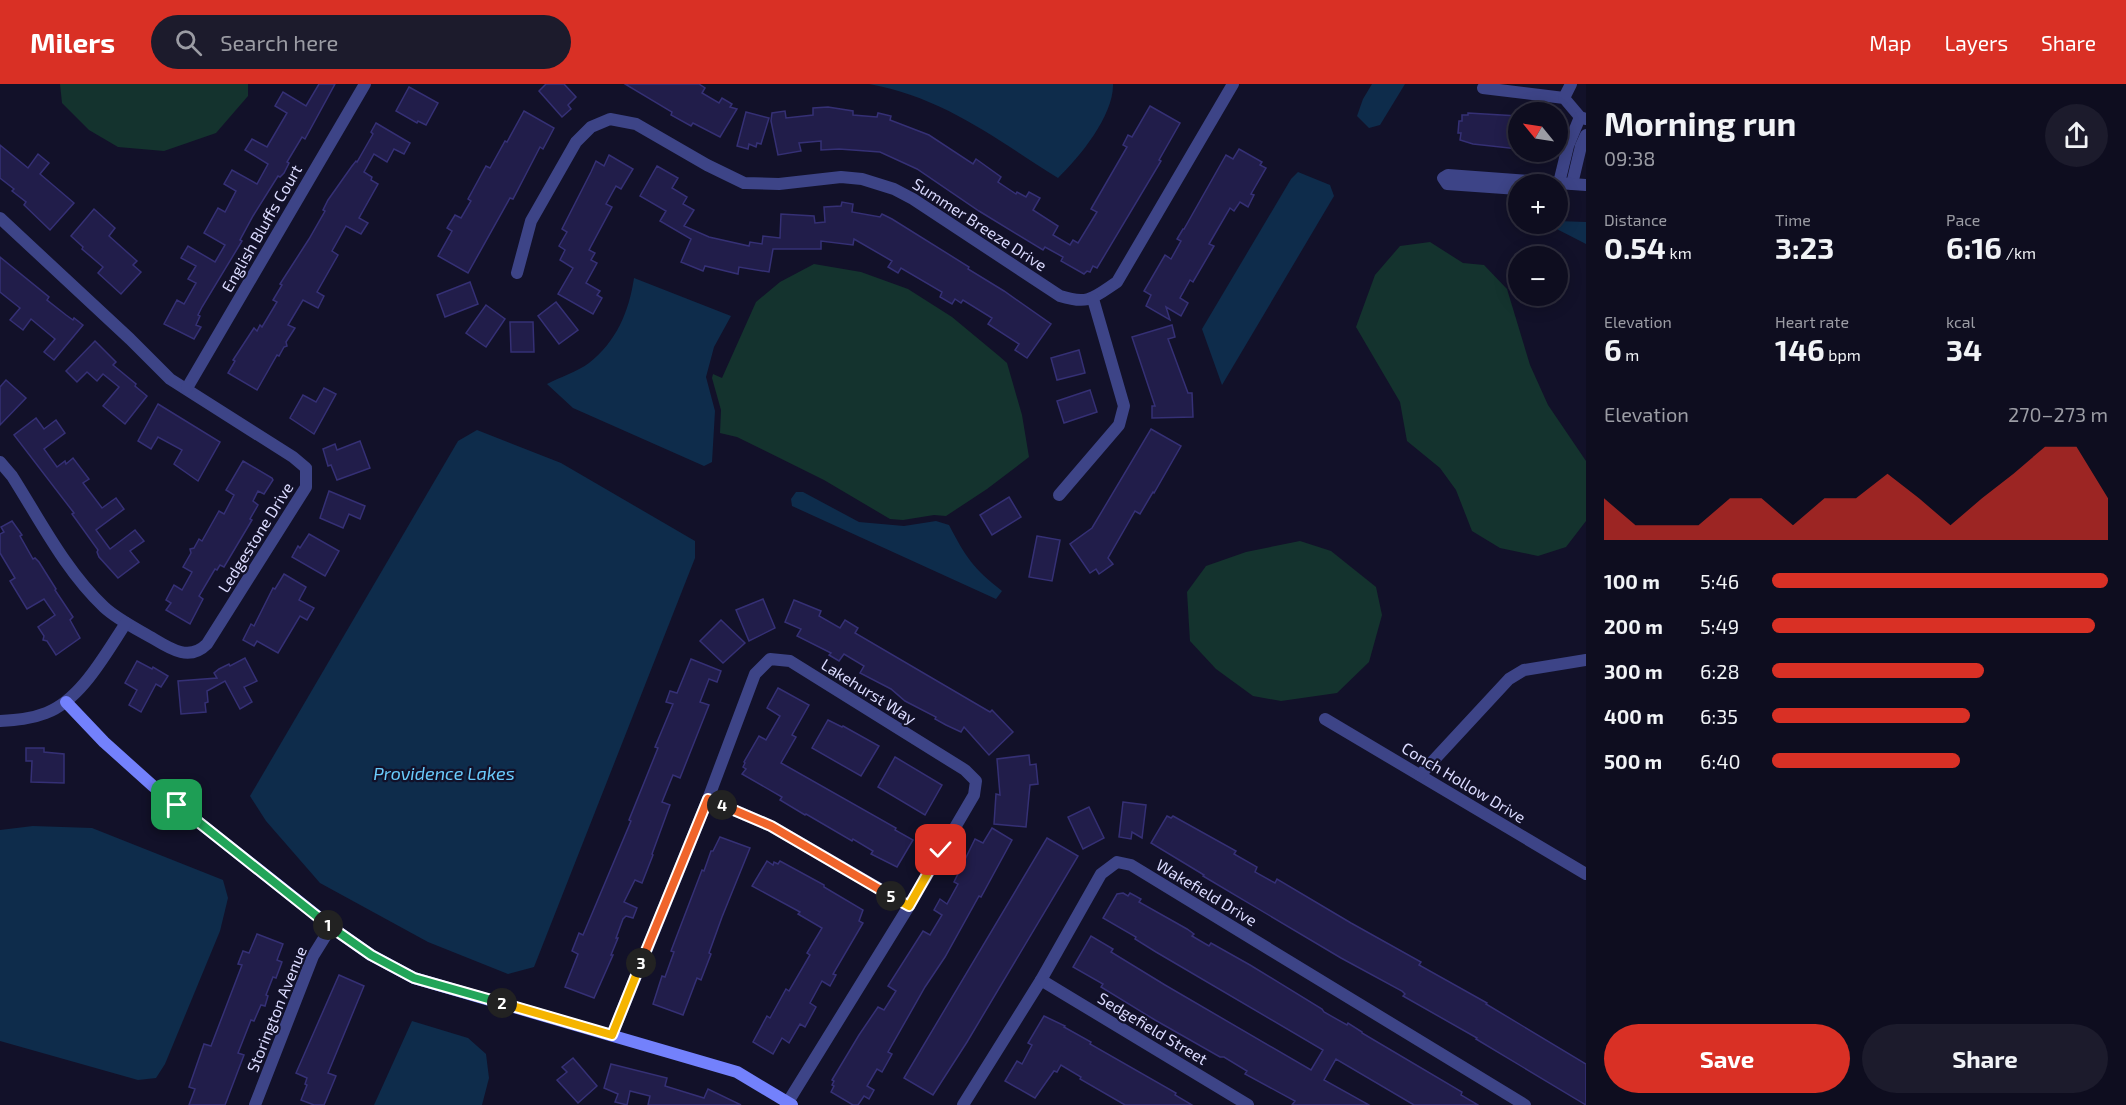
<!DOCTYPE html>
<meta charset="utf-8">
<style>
:root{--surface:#0e0d1f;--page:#1c1b2c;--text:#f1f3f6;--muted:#9b9ca4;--line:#2e2d3d;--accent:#d93025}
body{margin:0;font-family:"Exo 2",sans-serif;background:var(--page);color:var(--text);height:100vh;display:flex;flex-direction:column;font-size:22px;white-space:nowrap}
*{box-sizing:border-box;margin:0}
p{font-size:20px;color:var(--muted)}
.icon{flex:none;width:33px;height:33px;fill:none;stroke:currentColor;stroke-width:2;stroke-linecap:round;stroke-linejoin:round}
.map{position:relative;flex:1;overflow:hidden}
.drawer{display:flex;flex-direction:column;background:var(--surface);width:540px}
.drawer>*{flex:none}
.needle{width:39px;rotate:300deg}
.buttons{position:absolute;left:1508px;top:18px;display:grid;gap:12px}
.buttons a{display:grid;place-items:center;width:60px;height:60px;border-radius:50%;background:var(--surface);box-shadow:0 3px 15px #0003,0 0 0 2px var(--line);font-size:30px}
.pin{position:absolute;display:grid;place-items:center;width:51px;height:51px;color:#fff;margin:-26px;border-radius:12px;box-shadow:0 3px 9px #0006}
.km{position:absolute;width:30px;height:30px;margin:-15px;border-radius:50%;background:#222;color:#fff;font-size:16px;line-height:30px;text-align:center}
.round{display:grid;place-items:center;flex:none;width:63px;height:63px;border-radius:32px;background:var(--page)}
.head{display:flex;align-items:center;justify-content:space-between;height:102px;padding:0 18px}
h1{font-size:33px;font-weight:700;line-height:45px}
.stats{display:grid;grid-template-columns:repeat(3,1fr);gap:9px;height:102px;padding:6px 18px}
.stats div{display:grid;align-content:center}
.stats b{font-size:30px;font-weight:700}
.stats small{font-size:16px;font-weight:400}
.stats p{font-size:16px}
.chart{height:168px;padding:12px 18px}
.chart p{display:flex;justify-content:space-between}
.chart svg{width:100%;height:108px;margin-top:6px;fill:var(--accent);opacity:.7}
.cta{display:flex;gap:12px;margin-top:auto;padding:12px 18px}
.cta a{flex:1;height:69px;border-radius:36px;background:var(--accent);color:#fff;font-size:24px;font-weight:700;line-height:69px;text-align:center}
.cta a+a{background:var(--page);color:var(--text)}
ul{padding:0 18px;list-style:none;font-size:20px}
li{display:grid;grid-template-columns:96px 72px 1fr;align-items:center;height:45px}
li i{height:15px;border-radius:8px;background:var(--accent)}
header{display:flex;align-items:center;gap:36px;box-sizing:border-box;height:84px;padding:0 30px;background:var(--accent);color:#fff}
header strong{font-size:28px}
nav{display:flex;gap:33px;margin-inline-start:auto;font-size:21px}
.search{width:420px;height:54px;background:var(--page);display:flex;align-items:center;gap:15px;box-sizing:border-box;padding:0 21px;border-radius:33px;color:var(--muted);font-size:22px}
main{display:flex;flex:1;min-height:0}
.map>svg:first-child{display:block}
</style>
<header>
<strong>Milers</strong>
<div class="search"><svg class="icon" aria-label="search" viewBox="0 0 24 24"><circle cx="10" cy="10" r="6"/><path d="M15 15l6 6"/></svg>Search here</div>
<nav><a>Map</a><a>Layers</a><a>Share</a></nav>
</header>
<main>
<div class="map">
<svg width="1586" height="1021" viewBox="0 0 1586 1021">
<rect width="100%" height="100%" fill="#121129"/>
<!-- green -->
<g fill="#14332e">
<path d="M60 0H248V12L216 49 164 67 118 63 89 46 62 19Z"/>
<path d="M1430 158 1463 179 1484 181 1507 205 1530 281 1548 321 1586 377V437L1566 463 1538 472 1500 464 1472 447 1456 406 1440 384 1407 357 1400 318 1356 243 1375 191 1400 162Z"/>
<path d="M814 180 861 188 908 205 952 233 999 272 1007 279 1022 331 1029 373 987 405 946 432 934 431 903 436 890 435 824 396 737 353 720 349 721 326 712 294 713 290 722 294 756 218 780 198Z"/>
<path d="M1300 457 1331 467 1376 503 1382 531 1369 578 1337 609 1281 617 1253 612 1216 585 1190 557 1187 508 1206 482 1246 468Z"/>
</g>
<!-- water -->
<g fill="#0e2c4b">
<path d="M869 0H1113C1114 31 1080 73 1058 94 994 54 945 14 869 0Z"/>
<path d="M1372 0H1405L1380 41 1369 44 1357 32 1363 15Z"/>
<path d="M1298 88 1330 101 1334 112 1222 301 1202 245 1291 95Z"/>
<path d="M1557 137 1586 138V160L1547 140H1557Z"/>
<path d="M634 194 731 232 714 263 706 293 715 327 712 378 704 382 573 324 547 300C560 293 577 288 589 279 616 258 629 228 634 194Z"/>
<path d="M477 346 561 379 695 457V474L534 883 508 890 428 858 320 799 266 737 250 712 458 357Z"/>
<path d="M796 408H803L859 438 904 442 936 437 949 441C966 474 973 484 1002 507L996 515 792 422 791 415Z"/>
<path d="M33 742 92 744 223 796 228 814 220 847 165 980 156 994 138 996 0 957V746Z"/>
<path d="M412 937 468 954 486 970 489 994 482 1021H374Z"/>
</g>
<!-- building -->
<g fill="#211d4a" stroke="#353075" stroke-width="1.5">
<path d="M319 0H335L305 55 302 53 287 78 289 79 284 89 280 93 278 92 253 132 240 156 242 157 202 223 198 231 200 232 196 241 201 243 194 255 164 240 177 216 184 220 196 199 188 195 196 182 181 174 188 162 215 178 225 161 204 149 218 124 225 128 236 107 224 100 232 86 257 100 268 80 245 66 252 55 267 63 287 29 275 22 283 8 306 22Z"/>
<path d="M546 0H564L576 13 568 21 571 25 562 33 539 7Z"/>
<path d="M625 0H699L705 4 702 9 719 19 722 14 732 20 730 23 737 25 720 53 693 39 691 42 671 31 672 28Z"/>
<path d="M409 3 438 19 426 41 418 37 417 39 396 27Z"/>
<path d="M1150 22 1180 39 1159 76 1161 77 1097 184 1093 182 1090 188 1087 187 1084 190 1061 177 1063 173 1045 163 1043 166 979 127 917 85 880 68 839 65 821 66V57L799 59 801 67 778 71 771 37 772 29 785 27 786 34 813 31V24L828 23 853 27V31L877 33 878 29 891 32 890 36 929 51 973 80 976 75 1001 93 998 98 1016 110 1017 108 1026 113 1029 108 1040 114 1033 126 1058 142 1053 151 1070 161 1073 156 1078 159 1097 128 1091 125 1127 63 1123 61 1128 51 1132 53Z"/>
<path d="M524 27 554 44 543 65 540 63 513 115 510 114 468 189 438 172 452 147 447 144 455 131 461 134 471 117 468 115 486 82 490 84 505 57 507 58Z"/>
<path d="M746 28 769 34 761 60 757 59 756 63 749 60 748 65 737 62Z"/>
<path d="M1468 29 1518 32V65L1473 60 1460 56 1461 49H1458L1459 37H1462V31H1468Z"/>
<path d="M376 39 410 59 404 70 394 65 387 78 374 70 364 88 372 93 371 96 378 100 359 134 368 139 361 150 346 142 332 167 338 171 317 208 324 212 318 224 303 216 288 241 295 244 286 258 287 262 284 263 279 272 277 271 257 306 228 289 235 277 233 276 254 244 257 247 260 241 262 243 277 218 273 216 282 201 280 200 309 155 325 127 323 126 328 116 352 82 356 77 357 78 373 50 371 48Z"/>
<path d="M0 61 28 84 38 70 49 79 40 90 74 119 50 146 24 121 26 118 12 107 14 105 0 94Z"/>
<path d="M1239 65 1262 78 1260 81 1266 84 1251 110 1254 111 1248 123 1240 118 1234 127 1230 124 1209 160 1214 162 1193 198 1190 196 1180 214 1188 219 1181 232 1166 223 1170 236 1146 222 1151 211 1144 207 1165 171 1171 175 1181 157 1177 155 1183 145H1184L1226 71 1233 75Z"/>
<path d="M609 71 633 85 621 105 616 102 606 120 612 123 589 166 595 169 591 176 597 179 586 199 600 207 597 211 602 214 593 230 558 210 573 184 560 176 565 166 559 162 567 148 562 145 591 88 596 77 604 82Z"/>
<path d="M657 82 678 94 672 104 687 113 683 120 694 126 684 142 709 153 749 162 750 158 762 160 763 152 780 154 781 130 814 132 815 139 825 138 824 123 841 122 842 118 853 120 852 128 880 133 882 130 892 135 969 183 968 185 1004 207 1051 240 1027 274 1015 266 1019 260 988 240 992 234 963 216 961 219 955 215 952 220 940 213 942 208 901 184 898 189 888 183 892 177 854 155 853 161 821 157V165H773L769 188 739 183 738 190 705 182 703 187 681 178 691 155 660 137 666 127 640 112Z"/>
<path d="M94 125 115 144 109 152 137 177 133 181 141 188 121 210 98 189 103 183 82 165 83 163 71 152Z"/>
<path d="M0 173 49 213 47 216 66 231 73 236 74 234 83 241 54 276 44 268 55 255 31 235 23 246 10 236 20 224 0 208Z"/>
<path d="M470 198 478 220 445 233 437 211Z"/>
<path d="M556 218 578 246 559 260 538 232Z"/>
<path d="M486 221 505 235 486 263 466 249Z"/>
<path d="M510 238H533L534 268H511Z"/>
<path d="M1172 241 1175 253 1168 255 1188 309H1192L1193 333 1152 334V322H1155L1132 253Z"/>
<path d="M95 257 116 278 113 281 136 300 135 302 147 312 125 340 103 322 119 303 103 290 97 297 87 288 77 298 66 287Z"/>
<path d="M1079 266 1085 289 1057 296 1051 274Z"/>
<path d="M6 296 26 314 0 341V303Z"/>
<path d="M324 304 336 310 314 350 290 334 303 311 316 318Z"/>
<path d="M1090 306 1097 328 1064 339 1057 317Z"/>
<path d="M158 320 220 358 198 397 174 380 182 366 158 353 151 365 138 357Z"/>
<path d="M36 334 44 345 56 336 65 349 44 365 57 383 65 377 66 380 73 374 89 395 83 399 102 424 116 414 124 425 96 446 110 465 135 446 144 457 130 467 139 478 118 494 99 473 97 468 98 466 72 430 74 429 14 351Z"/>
<path d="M1151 345 1181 362 1154 409 1153 408 1140 430 1135 427 1108 474 1113 480 1099 490 1096 485 1090 489 1070 460 1092 444Z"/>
<path d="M360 357 370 384 337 396 331 381 328 382 323 365 335 360 337 366Z"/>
<path d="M243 377 272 394 273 396 264 410 258 407 253 417 258 421 250 435 252 436 224 483 220 481 217 486 215 485 199 512 203 515 190 540 166 526 171 519 166 516 174 501 182 506 192 488 183 483 191 469 190 465 194 464 199 455 202 457 219 427 224 430 234 411 226 406Z"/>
<path d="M329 407 365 422 360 435 349 430 343 444 320 434Z"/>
<path d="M1009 413 1021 433 992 451 980 431Z"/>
<path d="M12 437 22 451 20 452 33 475 35 474 39 478 56 505 55 506 73 533 70 536 80 554 56 571 47 557 43 556 44 552 38 543 55 531 44 515 27 525 10 497 15 494 0 469V450L4 448 1 443Z"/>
<path d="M309 450 339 467 325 492 292 473 298 462 300 464Z"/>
<path d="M1037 452 1060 456 1052 497 1029 493Z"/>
<path d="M284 490 306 503 299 516 314 524 307 536 300 532 278 569 257 557 254 562 243 556 251 540 254 542 273 504 275 505Z"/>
<path d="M763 515 775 544 749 557 736 526Z"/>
<path d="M794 516 821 527 819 532 840 544 845 536 858 544 855 549 990 628 992 626 1013 648 989 671 964 643 961 648 946 641 935 635 936 633 905 617 891 605 860 589 864 582 844 570 839 577 829 571 831 569 797 552 801 545 785 538Z"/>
<path d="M721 536 745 559 723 579 700 557Z"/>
<path d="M245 574 257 597 244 603 252 618 240 625 225 597 207 607 208 618 205 619 206 628 181 630 178 597 217 594 214 589 219 585 229 580 230 582Z"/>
<path d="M691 575 721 587 717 598 709 595 700 618 709 621 680 694 673 691 662 718 670 721 652 770 653 771 642 799 635 796 624 818 637 824 633 834 626 832 623 835 616 854H618L611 871H613L594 914 565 903 578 870 572 867 579 849 583 851 631 737 629 736 658 664 655 663 673 620 666 618 670 607 677 609Z"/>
<path d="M137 577 152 585 153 583 168 592 161 603 156 600 141 628 129 621 137 606 125 599Z"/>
<path d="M778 604 809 621 792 651 796 653 781 679 896 744 895 746 913 756 897 783 871 770 873 767 853 755 852 757 806 730 805 731 780 716 782 713 742 690 746 685 743 683 745 679 744 678 759 652 766 656 780 632 767 624Z"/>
<path d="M828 636 842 643 843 642 879 662 861 692 812 664Z"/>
<path d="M26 664H44V668L64 670V699L31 698 32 677H26Z"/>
<path d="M1029 671 1030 681 1036 680 1038 700 1030 701 1026 743 994 740 996 710 1000 711 997 675Z"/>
<path d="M895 673 942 701 925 731 878 703Z"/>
<path d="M1123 718 1146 721 1142 754 1132 748 1131 755 1119 753Z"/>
<path d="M1089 723 1104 754 1083 765 1068 733Z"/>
<path d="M1167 732 1171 734 1173 732 1236 767 1234 770 1257 783 1255 788 1275 799 1277 795 1351 839 1421 878 1419 881 1487 919 1486 920 1586 980V1021L1476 955 1477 954 1403 912 1405 910 1402 907 1341 874 1203 792 1204 791 1151 759Z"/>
<path d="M992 744 1012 756 981 813 979 812 945 873 925 903 888 968 892 970 882 988 877 985 867 1002 874 1006 869 1015 864 1012 858 1021H853L831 1008 834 1002 832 1001 834 997 832 996 859 951 878 923 884 926 896 907 888 902 923 847 930 851 942 831 934 826 940 815 947 820 958 800 954 798 975 755 983 759Z"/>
<path d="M720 753 750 764 722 833 709 869 711 870 701 896 697 894 683 931 653 920 662 892 665 893 674 868 671 867 702 786 704 787 711 767H713Z"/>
<path d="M1047 754 1078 772 967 958 933 1011 904 994Z"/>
<path d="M767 777 773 781 774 778 778 780 780 777 824 801V803L863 826 859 837 863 839 833 890 836 891 830 902 822 897 810 919 816 923 805 943 800 940 789 959 782 954 773 970 753 958 767 932 770 934 786 905 789 907 810 871 807 869 822 844 798 830 800 828 752 802Z"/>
<path d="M1123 809 1128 812 1130 809 1141 815 1139 818 1187 845 1194 850 1192 852 1209 862 1211 859 1250 881 1322 925 1324 928 1347 941 1348 939 1362 948V949L1462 1008 1461 1011 1478 1021H1414L1336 975 1324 996 1369 1021H1292L1295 1017 1245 990 1247 987 1224 973H1220L1155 936 1101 903 1103 900 1073 883 1091 852 1113 865 1111 868 1165 901 1311 986 1323 966 1156 868 1135 855 1136 853 1103 834 1117 810Z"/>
<path d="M257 850 283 860 277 876 282 878 276 894 273 893 266 911 268 912 265 922 261 921 254 937 251 936 238 969 244 971 225 1021H189L195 1005 189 1003 204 960 211 962 242 881 238 880 243 867 249 869Z"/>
<path d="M339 891 364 902 328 989 336 992 324 1021H314L301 1016 307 1001 305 1000 307 994 296 989Z"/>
<path d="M1044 932 1065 942 1064 943 1091 958 1090 960 1176 1009 1175 1011 1192 1021H1125L1080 995 1081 993 1061 981 1057 988 1054 987 1035 1014 1005 997 1017 977 1022 980 1032 961 1028 959Z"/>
<path d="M573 974 597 1002 578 1019 557 996 567 988 562 983Z"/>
<path d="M611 980 667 994 665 1002 704 1014 708 1005 741 1021H648L650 1012 630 1007 627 1021 615 1018 618 1010 604 1004Z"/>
</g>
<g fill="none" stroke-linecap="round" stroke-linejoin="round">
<!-- street -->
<g stroke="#3d4487" stroke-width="12">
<path d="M1483 4 1564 14 1580 33 1586 35"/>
<path d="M1564 14 1571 0"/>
<path d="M1559 99 1568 62 1580 33"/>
<path d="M1572 100 1581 62 1586 51"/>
<path d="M1518 105 1447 100 1443 94 1448 91 1586 101"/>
<path d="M0 134 130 255 170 295 293 373 306 384V403L207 560C190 577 172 566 154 555 137 545 118 536 104 523 65 486 40 436 12 392L0 378"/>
<path d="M517 189 531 137 576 58 591 43 610 35 636 40 707 81 744 99 779 100 841 93 862 95 894 105 913 115 1060 212C1089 221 1093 214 1117 198L1233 0"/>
<path d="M187 304 365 0"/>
<path d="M1059 411 1119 341 1124 322 1093 215"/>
<path d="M1325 635 1586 790"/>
<path d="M0 637C16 636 31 635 46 629 81 616 106 569 126 539"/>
<path d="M1420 691 1509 595 1524 586 1586 576"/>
<path d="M708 715 771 742 909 822"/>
<path d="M1041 896 1248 1021"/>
<path d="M612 951 708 715 755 590 770 575 790 577 965 686 976 697 974 711 909 822 788 1018"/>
<path d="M255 1021 313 872 331 843"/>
<path d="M963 1021 1041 896 1101 790 1117 778 1131 781 1525 1021"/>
</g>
<!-- secondary -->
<path stroke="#7381fc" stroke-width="12" d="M66 618 104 658 153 702 331 843 371 871 414 894 737 988 792 1021"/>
</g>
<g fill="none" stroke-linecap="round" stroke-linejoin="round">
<!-- split-1 casing -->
<g stroke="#fff" stroke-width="12">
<path id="split-1" d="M177 721 328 841"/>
</g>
<!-- split-2 casing -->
<g stroke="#fff" stroke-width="12">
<path id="split-2" d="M328 841 371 871 414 894 502 919"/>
</g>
<!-- split-3 casing -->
<g stroke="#fff" stroke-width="12">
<path id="split-3" d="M502 919 612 951 641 879"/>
</g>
<!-- split-4 casing -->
<g stroke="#fff" stroke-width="12">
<path id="split-4" d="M641 879 708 715 722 721"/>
</g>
<!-- split-5 casing -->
<g stroke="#fff" stroke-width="12">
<path id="split-5" d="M722 721 771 742 891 812"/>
</g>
<!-- split-6 casing -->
<g stroke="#fff" stroke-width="12">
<path id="split-6" d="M891 812 909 822 941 766"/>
</g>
<!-- split-1 -->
<use href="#split-1" stroke="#22a559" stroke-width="8"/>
<!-- split-2 -->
<use href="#split-2" stroke="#22a559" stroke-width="8"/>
<!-- split-3 -->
<use href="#split-3" stroke="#f5b400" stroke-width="8"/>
<!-- split-4 -->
<use href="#split-4" stroke="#f0652b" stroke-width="8"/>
<!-- split-5 -->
<use href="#split-5" stroke="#f0652b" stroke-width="8"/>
<!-- split-6 -->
<use href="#split-6" stroke="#f5b400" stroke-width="8"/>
</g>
<g text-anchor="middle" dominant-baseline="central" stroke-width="4.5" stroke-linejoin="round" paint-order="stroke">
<!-- street labels -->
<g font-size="16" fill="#dadafe" stroke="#121129">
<text transform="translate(980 140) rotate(33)">Summer Breeze Drive</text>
<text transform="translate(261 144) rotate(-60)">English Bluffs Court</text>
<text transform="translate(255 453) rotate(-58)">Ledgestone Drive</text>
<text transform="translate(869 607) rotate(32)">Lakehurst Way</text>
<text transform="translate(1464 698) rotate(31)">Conch Hollow Drive</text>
<text transform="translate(1207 808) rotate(31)">Wakefield Drive</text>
<text transform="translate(276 925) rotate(-68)">Storington Avenue</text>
<text transform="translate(1153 944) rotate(31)">Sedgefield Street</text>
</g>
<!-- water labels -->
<g font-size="18" font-style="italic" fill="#6acbfc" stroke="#121129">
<text x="444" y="689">Providence Lakes</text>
</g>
</g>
</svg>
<div class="buttons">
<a><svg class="needle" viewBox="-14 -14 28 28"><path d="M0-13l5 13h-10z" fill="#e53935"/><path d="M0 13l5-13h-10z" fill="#9b9ca4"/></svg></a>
<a>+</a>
<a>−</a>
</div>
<div class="pin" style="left:177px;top:721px;background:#1e9e55"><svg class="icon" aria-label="arrive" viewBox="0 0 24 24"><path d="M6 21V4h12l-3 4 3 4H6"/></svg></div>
<div class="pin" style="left:941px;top:766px;background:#d93025"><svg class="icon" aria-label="check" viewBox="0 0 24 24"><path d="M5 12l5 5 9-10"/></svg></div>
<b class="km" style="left:328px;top:841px">1</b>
<b class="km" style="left:502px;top:919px">2</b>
<b class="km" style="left:641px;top:879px">3</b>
<b class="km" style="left:722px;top:721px">4</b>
<b class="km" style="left:891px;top:812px">5</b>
</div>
<section class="drawer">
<div class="head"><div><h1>Morning run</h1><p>09:38</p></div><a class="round"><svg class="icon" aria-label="share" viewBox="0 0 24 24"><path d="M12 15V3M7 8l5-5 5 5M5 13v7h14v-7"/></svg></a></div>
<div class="stats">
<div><p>Distance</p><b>0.54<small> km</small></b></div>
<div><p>Time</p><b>3:23</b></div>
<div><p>Pace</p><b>6:16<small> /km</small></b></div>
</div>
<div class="stats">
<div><p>Elevation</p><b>6<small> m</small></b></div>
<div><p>Heart rate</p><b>146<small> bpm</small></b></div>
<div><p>kcal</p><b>34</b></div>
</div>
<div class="chart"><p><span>Elevation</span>270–273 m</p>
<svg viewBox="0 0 160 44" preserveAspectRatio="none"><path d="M0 44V27L10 38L20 38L30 38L40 27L50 27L60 38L70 27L80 27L90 17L100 27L110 38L120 27L130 17L140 6L150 6L160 27V44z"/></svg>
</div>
<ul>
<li><b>100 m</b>5:46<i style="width:100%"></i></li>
<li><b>200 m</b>5:49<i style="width:96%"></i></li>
<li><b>300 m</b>6:28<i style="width:63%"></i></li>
<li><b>400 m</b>6:35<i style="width:59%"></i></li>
<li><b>500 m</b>6:40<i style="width:56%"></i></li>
</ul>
<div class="cta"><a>Save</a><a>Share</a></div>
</section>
</main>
